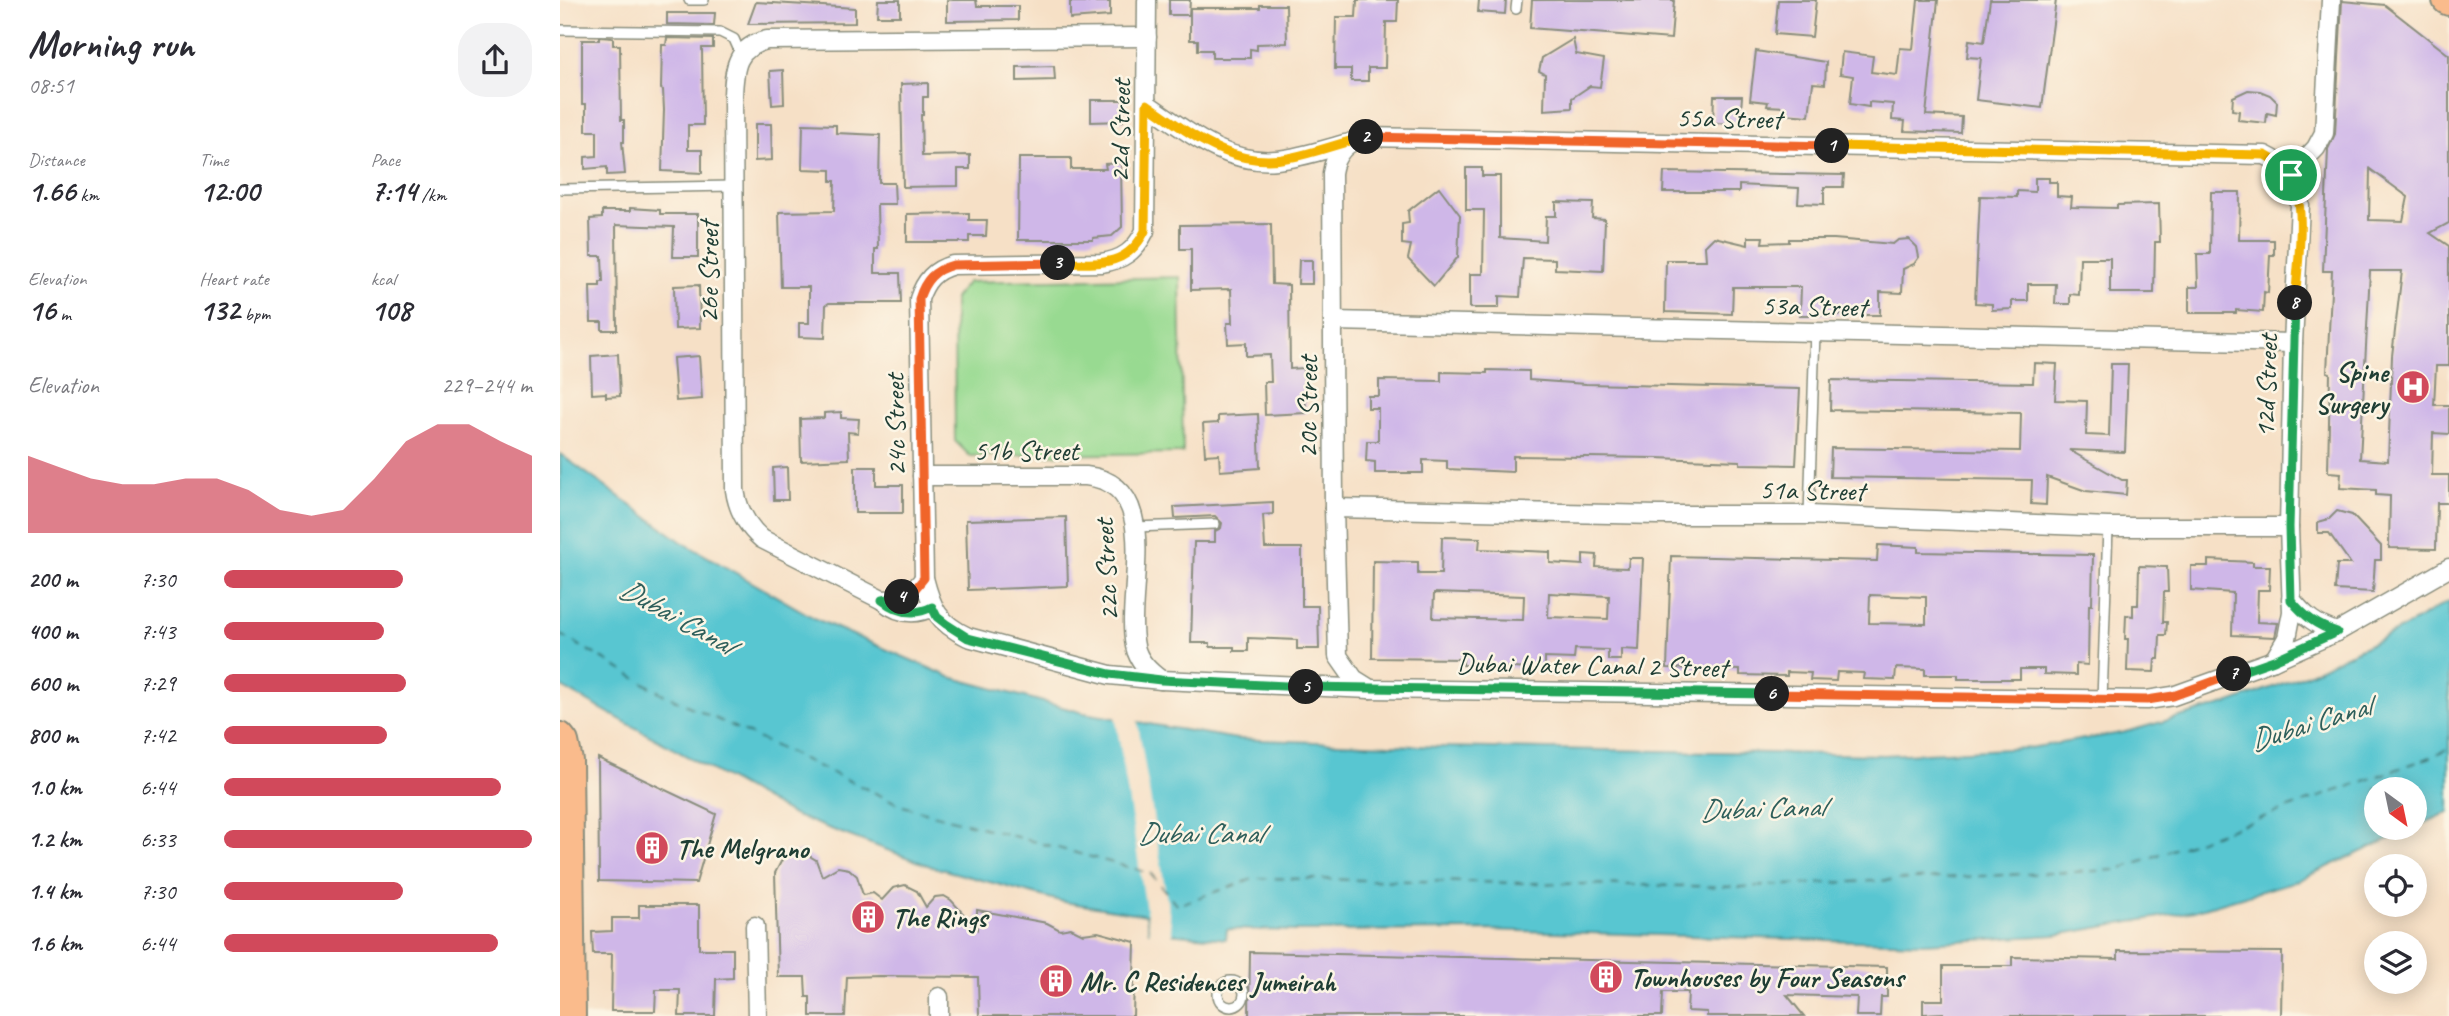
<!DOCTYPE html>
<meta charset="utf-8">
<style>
:root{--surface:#fff;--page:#f2f2f3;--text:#2b2b33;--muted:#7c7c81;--accent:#d1495b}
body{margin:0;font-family:Caveat,sans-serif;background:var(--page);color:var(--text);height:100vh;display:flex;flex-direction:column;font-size:26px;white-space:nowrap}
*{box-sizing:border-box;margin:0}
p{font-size:23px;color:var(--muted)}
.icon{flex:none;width:38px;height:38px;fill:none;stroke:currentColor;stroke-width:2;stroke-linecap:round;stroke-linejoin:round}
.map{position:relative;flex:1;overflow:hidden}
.drawer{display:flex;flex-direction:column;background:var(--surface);width:560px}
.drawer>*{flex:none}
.needle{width:46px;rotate:147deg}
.controls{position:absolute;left:1804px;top:777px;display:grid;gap:14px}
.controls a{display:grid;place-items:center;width:63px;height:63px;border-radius:50%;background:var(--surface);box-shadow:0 4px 18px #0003;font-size:35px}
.pin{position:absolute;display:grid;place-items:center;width:60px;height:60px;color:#fff;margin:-30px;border:4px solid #fff;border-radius:50%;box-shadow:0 2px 7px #0007}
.km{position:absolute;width:35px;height:35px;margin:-18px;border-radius:50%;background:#222;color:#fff;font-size:19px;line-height:35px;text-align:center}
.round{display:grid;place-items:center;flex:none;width:74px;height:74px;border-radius:28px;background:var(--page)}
.headline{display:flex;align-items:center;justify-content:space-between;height:119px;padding:0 28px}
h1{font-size:38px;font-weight:700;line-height:52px}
.figures{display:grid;grid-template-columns:repeat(3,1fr);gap:10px;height:119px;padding:7px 28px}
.figures div{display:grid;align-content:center}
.figures b{font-size:30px;font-weight:700}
.figures small{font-size:19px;font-weight:400}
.figures p{font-size:19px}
.chart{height:196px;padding:14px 28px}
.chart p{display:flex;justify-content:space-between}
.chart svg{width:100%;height:126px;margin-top:7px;fill:var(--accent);opacity:.7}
ul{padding:0 28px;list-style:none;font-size:23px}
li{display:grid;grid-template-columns:112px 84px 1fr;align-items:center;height:52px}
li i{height:18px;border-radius:9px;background:var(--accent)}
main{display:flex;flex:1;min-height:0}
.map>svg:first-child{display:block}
</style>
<main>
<section class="drawer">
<div class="headline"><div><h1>Morning run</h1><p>08:51</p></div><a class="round"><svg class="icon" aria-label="share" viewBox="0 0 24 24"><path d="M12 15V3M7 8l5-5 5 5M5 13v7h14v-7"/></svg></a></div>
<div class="figures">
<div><p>Distance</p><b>1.66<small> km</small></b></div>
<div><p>Time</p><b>12:00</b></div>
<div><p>Pace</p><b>7:14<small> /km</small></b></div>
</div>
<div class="figures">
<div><p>Elevation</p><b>16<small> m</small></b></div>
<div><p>Heart rate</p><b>132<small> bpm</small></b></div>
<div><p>kcal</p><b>108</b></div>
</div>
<div class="chart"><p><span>Elevation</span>229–244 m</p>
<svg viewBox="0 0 160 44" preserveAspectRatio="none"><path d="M0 44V17L10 21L20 25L30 27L40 27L50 25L60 25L70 29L80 36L90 38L100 36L110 25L120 12L130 6L140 6L150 12L160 17V44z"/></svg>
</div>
<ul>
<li><b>200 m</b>7:30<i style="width:58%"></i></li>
<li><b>400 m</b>7:43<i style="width:52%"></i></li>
<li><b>600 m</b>7:29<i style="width:59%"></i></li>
<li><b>800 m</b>7:42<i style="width:53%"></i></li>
<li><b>1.0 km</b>6:44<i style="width:90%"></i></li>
<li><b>1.2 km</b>6:33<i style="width:100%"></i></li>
<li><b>1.4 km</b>7:30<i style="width:58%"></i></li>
<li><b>1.6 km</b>6:44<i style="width:89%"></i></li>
</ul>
</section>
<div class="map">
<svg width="1889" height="1016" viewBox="0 0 1889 1016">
<rect width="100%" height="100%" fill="#fcf5e5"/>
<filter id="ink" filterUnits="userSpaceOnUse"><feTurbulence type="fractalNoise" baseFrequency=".0143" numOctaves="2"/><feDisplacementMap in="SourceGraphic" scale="14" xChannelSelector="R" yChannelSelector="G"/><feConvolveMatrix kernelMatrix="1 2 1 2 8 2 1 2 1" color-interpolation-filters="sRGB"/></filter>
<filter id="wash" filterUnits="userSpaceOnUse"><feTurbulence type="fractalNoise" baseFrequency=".00686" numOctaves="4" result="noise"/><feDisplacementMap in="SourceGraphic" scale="28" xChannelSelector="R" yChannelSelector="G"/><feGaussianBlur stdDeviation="1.57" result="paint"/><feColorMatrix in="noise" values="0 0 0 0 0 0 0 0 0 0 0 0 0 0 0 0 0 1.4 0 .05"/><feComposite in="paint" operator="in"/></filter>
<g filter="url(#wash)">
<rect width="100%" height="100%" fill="#f6e0c6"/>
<!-- green -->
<path fill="#98da91" stroke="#5c8c62" stroke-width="2" d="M620 277 623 453 410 456 395 441 394 298 408 282Z"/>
<!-- water -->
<path fill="#59c6d1" stroke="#3c8282" stroke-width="2" fill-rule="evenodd" d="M0 454 122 542 256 619 390 677 524 713 677 739 880 747 1324 755 1469 748 1562 733 1670 703 1748 674 1843 628 1889 601V812L1739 880 1634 911 1496 935 1364 943 928 930 735 931 667 929 666 939 589 931 586 915 504 902 373 867 233 815 0 686ZM1816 789H1855V828H1816Z"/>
<!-- pier -->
<path fill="#f6e0c6" d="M555 714 577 718 613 937 590 934Z"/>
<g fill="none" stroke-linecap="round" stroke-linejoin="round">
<!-- ferry -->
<path stroke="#2e5f5b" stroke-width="2" stroke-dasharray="9 7" stroke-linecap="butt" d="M0 634 103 694 343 806 590 873 617 905 696 878 1180 887 1556 870 1871 757 1889 748"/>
</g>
<g id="blocks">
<!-- building -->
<g fill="#cfb7e8" fill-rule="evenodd">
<path d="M318 0H340V16H317Z"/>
<path d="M387 0H416L417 6H458V20L387 21Z"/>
<path d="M609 0H630L629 15H609Z"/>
<path d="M797 0H838L837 22H826L825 68H808V81H791V69H775L776 17H796Z"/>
<path d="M919 0H946L945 14 918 12Z"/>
<path d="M972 0H1114L1111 39 970 28Z"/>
<path d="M1218 0H1256L1252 37 1215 34Z"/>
<path d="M1358 0H1378L1366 115 1402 117 1401 133 1344 131 1345 121 1332 120 1333 104 1309 102V107L1290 104 1293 76 1280 74 1282 52 1313 56 1311 72 1337 75 1340 48 1353 49Z"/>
<path d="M1430 0H1496L1482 108 1416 100 1421 58 1407 57 1409 40 1424 42Z"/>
<path d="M1782 1 1825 5 1889 55V223L1870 233 1889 246V366H1876L1874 405H1889V434L1873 433 1872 475H1889V503H1877L1876 549 1829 548 1830 496 1816 495V490L1780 488 1781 473 1768 472 1770 373 1767 372 1772 271H1763L1768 149 1775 134ZM1810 169 1848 197 1843 221 1809 220ZM1810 271H1842L1832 356 1828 461 1800 459Z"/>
<path d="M196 2 295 8V23L188 24Z"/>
<path d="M510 2H550V16L510 19Z"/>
<path d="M700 5H726L727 43 697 44V50L690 49V58H652V50H638V40H630V8H700Z"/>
<path d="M107 13H155L154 25 107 24Z"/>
<path d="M39 37 53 38V45H60L61 120H64V142H62L65 174 47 175V167L25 169V157L37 156V131H26V104H22V40H39Z"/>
<path d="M107 38 153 39V48H142L143 125H128V150H142V173L102 171 104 110 103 90 101 89 102 45H106Z"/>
<path d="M1013 39 1016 54 1044 59 1040 87 1030 86 1012 98V108L984 110 985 74 979 71 982 58Z"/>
<path d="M1196 51 1266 62 1265 84 1253 83 1249 116 1224 114 1225 107 1207 106 1208 102 1190 100Z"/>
<path d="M494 66 495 80 457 81V67Z"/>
<path d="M223 70 224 104 212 105 210 71Z"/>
<path d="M368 83V97H363V115H361L362 156 410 155V169H398V186L343 187 341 84Z"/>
<path d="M1688 90 1700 91 1710 95 1717 102 1716 115 1707 113 1706 123 1678 120 1679 111 1672 110 1673 97Z"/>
<path d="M1154 96H1182L1180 124 1153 123Z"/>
<path d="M531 100H563V121L531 122Z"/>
<path d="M195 124H211L212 160 195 161Z"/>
<path d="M243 124 276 125V133L320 135 319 183H334L335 204H317L318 249H315V273H340L341 303H269L266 305 265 338 239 337V323H249V287H221L219 212 274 211 275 181H271V170L242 169Z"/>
<path d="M459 158H511V169H546L545 164 561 163 562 227 552 236 533 238V240H458Z"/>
<path d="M906 168H922V176H940V238L985 241 986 216H996V202L1033 203 1032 218 1045 219 1043 271 995 269V259L963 258 960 297 939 296V308H910V274H923L924 210H906Z"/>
<path d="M1104 172 1284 175 1283 187H1264V204L1238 203 1239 188 1179 185V192H1103Z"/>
<path d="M1475 178H1489V182H1497V196L1512 197 1511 207 1557 208V205L1599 204 1600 242H1595L1594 293H1550V258H1520L1519 295 1510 294V304H1495L1496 284H1468V301H1452V309L1432 310V304L1415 303 1420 196 1457 197V191L1475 192Z"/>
<path d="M879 187 900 215 898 257 874 286 848 259 851 245 842 244V224L849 223 848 211Z"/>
<path d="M1651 192H1680L1679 240H1714V255H1710L1708 293 1704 292 1703 312 1676 310V313H1629V287H1638L1637 254H1650Z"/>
<path d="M70 208 100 210V214H138V257H113L114 227 56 225 57 330H42V322H31L30 286H40V282H43L42 256H31L30 219 42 218V211H70Z"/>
<path d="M409 213V220H427L426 236H409V242H347V214Z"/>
<path d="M711 224 712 284 729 285 730 369 744 368 746 413 705 415 704 382H711L710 355 686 356V343L668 344 667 323H672L671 289 631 290V249H620V225Z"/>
<path d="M1154 237 1188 245V237H1203L1202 243 1229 242V239H1274L1333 244 1338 240 1349 239 1357 247 1359 257 1354 264 1343 269 1342 293 1320 292V315H1240L1241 287H1173L1172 314 1105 312 1106 260H1146L1145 246Z"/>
<path d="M739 260H752V284H738Z"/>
<path d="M139 285 140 328 115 329 114 286Z"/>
<path d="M58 354 60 396 46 397V393L32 394 31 356Z"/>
<path d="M139 356 142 399 116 401 113 358Z"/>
<path d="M1474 363 1497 364 1495 400 1527 401 1526 435 1549 436 1551 364H1568L1565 452 1509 450 1562 480H1567L1566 495 1526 491 1487 477 1486 505 1471 504 1472 480 1270 477 1271 448 1460 451 1461 413 1270 410 1271 380 1473 383Z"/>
<path d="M927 370 969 371V380L1026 384 1240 389 1236 465 1180 464V461L1096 458 953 456V472L887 469V461L863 460V473H815V462L806 461 807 441H818V408H808V396H819V380L881 381V372L927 373Z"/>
<path d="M281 412V418L299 419 298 433 288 432 289 459 241 461 240 419 264 418V413Z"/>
<path d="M698 414 700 468 660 471 659 454 645 455 643 424 658 423V416Z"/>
<path d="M227 467 228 500H214L213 468Z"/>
<path d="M295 467H316V485H343V513H295Z"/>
<path d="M713 502V514L703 515 705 548H742V606H758L759 649H737V640L688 638V651H674V647H650V643H631L634 542H655V531L661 528 662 523 655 516 615 518 614 507Z"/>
<path d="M1777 511 1792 515 1821 546V560H1815L1813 592 1775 590 1777 564H1791L1769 533H1758V522L1769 519Z"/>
<path d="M506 517 508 586 408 590 406 520Z"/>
<path d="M882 537 920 538 919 549 990 552V563L1023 565V554L1037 555 1036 567 1068 568 1069 558H1083L1079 650 1061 649V660H1048V650L1015 649 1014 659 985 658V670L903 665V659L812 658 813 561 858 562V574H881ZM874 593 964 596 963 620 873 618ZM989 593 1049 596 1048 619 988 617Z"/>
<path d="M1318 545 1358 547V552L1533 555 1532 605H1529L1528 665 1516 664V675L1484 674V669H1460V679H1398V675H1365V669L1336 668 1335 680 1303 679 1304 673 1277 672 1276 681 1250 680 1251 673 1227 672V676L1180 675V670L1107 668 1111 556 1317 561ZM1310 595 1366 597V624L1309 623Z"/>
<path d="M1648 560 1693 562V566H1710L1709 590H1698L1697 622 1718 623 1715 637 1672 635 1673 593 1631 590V566H1648Z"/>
<path d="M1579 566 1607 567 1608 592H1604L1603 622H1607L1606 635H1600L1599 659H1595L1594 672 1567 671 1568 639H1565L1566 615 1573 616V605H1578Z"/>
<path d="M38 758 156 814 136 883 39 881Z"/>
<path d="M241 851 256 860 262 876 278 867 289 869 297 876 303 895 313 893 322 900 333 888 345 885 357 891 366 907 375 897 384 896 391 900 417 929V910L487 923 500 930 511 928 523 934 538 932 575 942 573 1016H419L418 977 319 976 287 977 285 1016H250V997H246L245 977H218L215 873 224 856Z"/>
<path d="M79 905H139V949H173V978L156 979 155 1016H119L120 990H96L95 1011H51L52 954H33L32 932 52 931V918H79Z"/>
<path d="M1558 951 1722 952 1721 1016H1383V1013L1363 1014V1000H1383V966H1452V957L1558 959Z"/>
<path d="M690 952 1327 967V997H1321L1320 1016H1296L1297 997 1227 995 1244 1016H1147V1012L1127 1011 1128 992H1103L1102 1016H689Z"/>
</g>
</g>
</g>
<g filter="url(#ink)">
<use href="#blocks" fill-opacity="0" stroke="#8a8e7d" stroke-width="2"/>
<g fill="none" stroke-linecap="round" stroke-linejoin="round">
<!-- service casing -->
<g stroke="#8a8e7d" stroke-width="12">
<g id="service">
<path d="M129 0H144"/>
<path d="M956 9 957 0"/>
<path d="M0 30 160 32 174 39 181 55"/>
<path d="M0 189 174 186"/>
<path d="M1249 515 1255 332"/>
<path d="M575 527 655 524"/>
<path d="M1542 700 1548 527"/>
<circle cx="671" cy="994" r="13"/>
</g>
</g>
<!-- minor casing -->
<g stroke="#8a8e7d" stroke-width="21">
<g id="minor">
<path d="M587 0 585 231C575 251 563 260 541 263L393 265C374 270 365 281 359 299L364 578C372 609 378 623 408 637L550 675 601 680 810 689 1587 700 1613 696 1714 660 1777 632 1889 568"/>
<path d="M587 104C627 131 665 165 717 160 740 158 763 150 785 144"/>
<path d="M1730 175 1756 148 1764 133 1771 0"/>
<path d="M773 321 1733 343"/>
<path d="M362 476H526C606 485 564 593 575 646 578 661 589 671 601 680"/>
<path d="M774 508 1098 515H1249L1548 527H1729"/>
<path d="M1731 599C1744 616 1757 626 1777 632"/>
<path d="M322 600C340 600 354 593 364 578"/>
<path d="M372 607C354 616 338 613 322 600L202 539C187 526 178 511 175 490L173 95C174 68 176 47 207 40L587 37"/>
<path d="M810 689 794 679 778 656 774 508 772 173C775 153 786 141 806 137L1705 155C1727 165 1737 182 1740 205L1733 343 1729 527 1732 612 1727 638 1714 660"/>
<path d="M195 926 197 1016"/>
<path d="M379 997V1016"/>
</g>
</g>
<!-- primary casing -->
<g stroke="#8a8e7d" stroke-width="32">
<g id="primary">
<path d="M1887 0 1889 1"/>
<path d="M0 737 4 742 8 761 11 1016"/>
</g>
</g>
<!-- service -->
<use href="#service" stroke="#fff" stroke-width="9"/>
<!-- minor -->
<use href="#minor" stroke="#fff" stroke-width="18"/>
<!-- primary -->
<use href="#primary" stroke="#fabb8c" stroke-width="28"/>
</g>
</g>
<g fill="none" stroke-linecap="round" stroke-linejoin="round" filter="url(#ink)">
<!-- split-1 casing -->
<g stroke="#fff" stroke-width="14">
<path id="split-1" d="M1272 146 1705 155 1724 166 1731 175"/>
</g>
<!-- split-2 casing -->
<g stroke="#fff" stroke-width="14">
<path id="split-2" d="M806 137 1272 146"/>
</g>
<!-- split-3 casing -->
<g stroke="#fff" stroke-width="14">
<path id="split-3" d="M498 263C536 263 566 269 585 231L587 104C632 135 675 171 733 157 758 152 782 142 806 137"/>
</g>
<!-- split-4 casing -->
<g stroke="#fff" stroke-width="14">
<path id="split-4" d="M342 597 355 589 364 578 359 299C365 280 374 270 393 265L498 263"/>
</g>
<!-- split-5 casing -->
<g stroke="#fff" stroke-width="14">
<path id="split-5" d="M342 597 322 600C338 613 354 616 372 607L377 617 386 624 408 638 550 674 601 680 746 687"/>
</g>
<!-- split-6 casing -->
<g stroke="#fff" stroke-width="14">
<path id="split-6" d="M746 687 1212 694"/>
</g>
<!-- split-7 casing -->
<g stroke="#fff" stroke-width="14">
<path id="split-7" d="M1212 694 1587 700 1613 696 1674 674"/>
</g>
<!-- split-8 casing -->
<g stroke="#fff" stroke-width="14">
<path id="split-8" d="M1674 674 1714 660 1777 632C1757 626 1744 616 1731 600L1729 527 1735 303"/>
</g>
<!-- split-9 casing -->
<g stroke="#fff" stroke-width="14">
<path id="split-9" d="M1731 175C1748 206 1737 267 1735 303"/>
</g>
<!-- split-1 -->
<use href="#split-1" stroke="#f5b400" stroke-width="9"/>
<!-- split-2 -->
<use href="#split-2" stroke="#f0652b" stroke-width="9"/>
<!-- split-3 -->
<use href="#split-3" stroke="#f5b400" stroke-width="9"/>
<!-- split-4 -->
<use href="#split-4" stroke="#f0652b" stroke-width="9"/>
<!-- split-5 -->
<use href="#split-5" stroke="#22a559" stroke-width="9"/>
<!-- split-6 -->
<use href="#split-6" stroke="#22a559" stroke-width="9"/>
<!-- split-7 -->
<use href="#split-7" stroke="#f0652b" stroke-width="9"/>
<!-- split-8 -->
<use href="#split-8" stroke="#22a559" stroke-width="9"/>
<!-- split-9 -->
<use href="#split-9" stroke="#f5b400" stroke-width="9"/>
</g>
<!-- icons -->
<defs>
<g id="hospital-disc" transform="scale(1.75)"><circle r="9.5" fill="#d1495b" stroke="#fcf5e5"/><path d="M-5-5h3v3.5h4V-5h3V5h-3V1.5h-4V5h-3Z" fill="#fff"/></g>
<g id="building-disc" transform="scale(1.75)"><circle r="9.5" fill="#d1495b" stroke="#fcf5e5"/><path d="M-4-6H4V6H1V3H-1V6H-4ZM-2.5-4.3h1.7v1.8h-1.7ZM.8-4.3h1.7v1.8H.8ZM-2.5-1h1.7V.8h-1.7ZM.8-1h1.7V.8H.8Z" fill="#fff"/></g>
</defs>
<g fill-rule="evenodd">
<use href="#hospital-disc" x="1853" y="387"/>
<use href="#building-disc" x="92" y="848"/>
<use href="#building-disc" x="308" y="917"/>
<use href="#building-disc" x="1046" y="977"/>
<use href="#building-disc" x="496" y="981"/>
</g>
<g text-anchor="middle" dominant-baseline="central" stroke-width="5" stroke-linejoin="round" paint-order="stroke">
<!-- street labels -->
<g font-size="28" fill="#1f3d34" stroke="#fcf5e5">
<text transform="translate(1169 118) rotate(1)">55a Street</text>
<text transform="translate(560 131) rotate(-89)">22d Street</text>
<text transform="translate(148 272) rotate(-90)">26e Street</text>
<text transform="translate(1254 306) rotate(1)">53a Street</text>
<text transform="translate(1706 386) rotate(-88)">12d Street</text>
<text transform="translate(747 407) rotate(-90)">20c Street</text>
<text transform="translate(335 425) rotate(-91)">24c Street</text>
<text x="466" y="450">51b Street</text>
<text transform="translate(1252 490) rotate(1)">51a Street</text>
<text transform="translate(546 570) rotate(-93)">22c Street</text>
<text transform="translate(1032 665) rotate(1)">Dubai Water Canal 2 Street</text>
</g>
<!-- poi labels -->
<g font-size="28" font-weight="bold" fill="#1f3d34" stroke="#fcf5e5" text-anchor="start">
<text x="1828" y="371" text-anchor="end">Spine<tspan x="1828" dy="32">Surgery</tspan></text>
<text x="116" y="848">The Melgrano</text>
<text x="332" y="917">The Rings</text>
<text x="1070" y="977">Townhouses by Four Seasons</text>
<text x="520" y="981">Mr. C Residences Jumeirah</text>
</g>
<!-- water labels -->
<g font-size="30" font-style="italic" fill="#2e5f5b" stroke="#fcf5e5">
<text transform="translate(117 616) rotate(29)">Dubai Canal</text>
<text transform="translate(1750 723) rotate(-17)">Dubai Canal</text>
<text transform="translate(1202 808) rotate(-2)">Dubai Canal</text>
<text x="640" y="833">Dubai Canal</text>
</g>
</g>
</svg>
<div class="controls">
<a><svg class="needle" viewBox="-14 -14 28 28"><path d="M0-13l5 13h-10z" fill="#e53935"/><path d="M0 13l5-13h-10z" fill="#7c7c81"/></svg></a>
<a><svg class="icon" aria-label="locate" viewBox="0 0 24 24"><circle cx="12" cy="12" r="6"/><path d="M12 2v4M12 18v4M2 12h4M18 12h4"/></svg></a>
<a><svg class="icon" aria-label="layers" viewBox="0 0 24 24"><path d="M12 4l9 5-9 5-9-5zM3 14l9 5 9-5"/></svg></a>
</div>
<div class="pin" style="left:1731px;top:175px;background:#1e9e55"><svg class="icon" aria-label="arrive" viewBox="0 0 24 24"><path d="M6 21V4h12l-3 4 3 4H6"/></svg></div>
<b class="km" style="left:1272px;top:146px">1</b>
<b class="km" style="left:806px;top:137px">2</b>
<b class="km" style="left:498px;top:263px">3</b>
<b class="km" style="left:342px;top:597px">4</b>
<b class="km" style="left:746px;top:687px">5</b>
<b class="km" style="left:1212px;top:694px">6</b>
<b class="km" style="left:1674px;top:674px">7</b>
<b class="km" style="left:1735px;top:303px">8</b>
</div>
</main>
